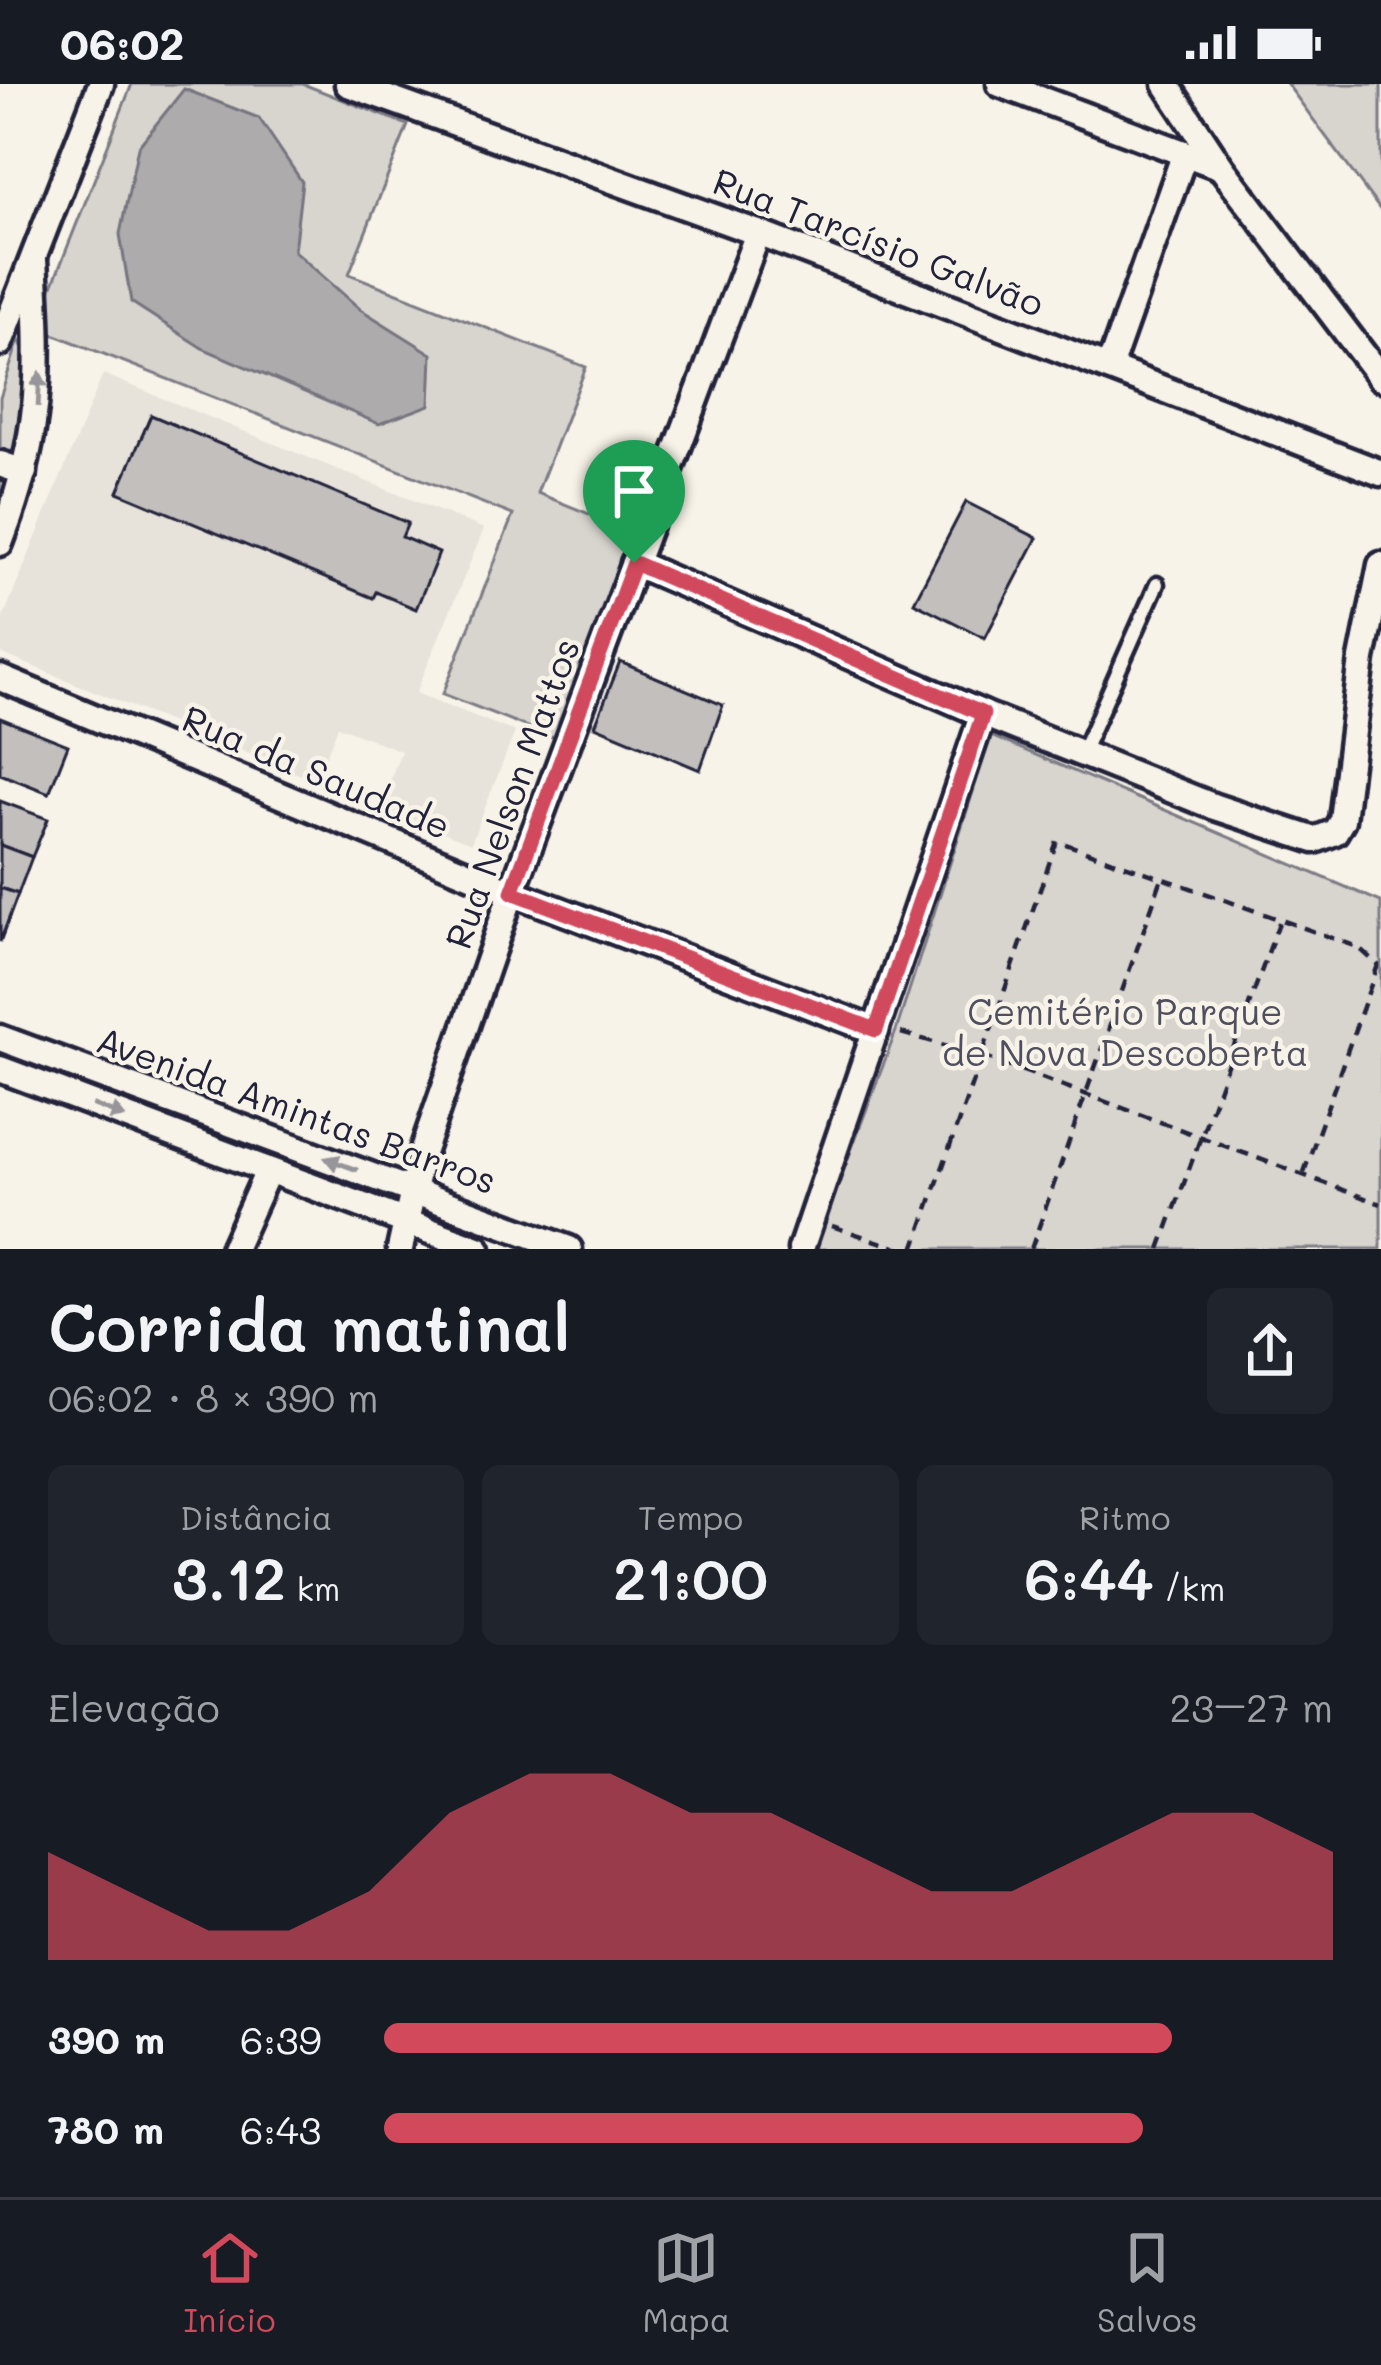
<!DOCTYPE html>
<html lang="pt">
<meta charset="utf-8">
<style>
:root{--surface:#171b24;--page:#20242c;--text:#f1f3f6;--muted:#9ea1a6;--line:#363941;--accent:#d1495b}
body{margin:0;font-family:Mali,sans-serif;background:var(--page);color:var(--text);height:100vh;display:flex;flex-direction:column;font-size:45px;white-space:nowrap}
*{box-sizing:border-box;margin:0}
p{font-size:39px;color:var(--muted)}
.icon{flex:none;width:66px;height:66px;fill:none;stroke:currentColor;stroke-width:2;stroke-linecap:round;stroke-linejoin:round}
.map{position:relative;height:1165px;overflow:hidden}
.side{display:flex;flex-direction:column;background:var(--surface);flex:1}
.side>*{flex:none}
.pin{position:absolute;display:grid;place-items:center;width:102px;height:102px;color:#fff;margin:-123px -51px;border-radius:50% 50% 50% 0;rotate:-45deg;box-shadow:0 0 12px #0007}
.pin .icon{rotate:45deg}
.round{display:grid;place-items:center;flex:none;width:126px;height:126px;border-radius:18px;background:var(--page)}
.overview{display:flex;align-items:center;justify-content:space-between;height:204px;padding:0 48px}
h1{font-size:66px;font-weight:600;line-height:90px}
.metrics{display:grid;grid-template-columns:repeat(3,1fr);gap:18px;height:204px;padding:12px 48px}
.metrics div{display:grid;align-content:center;border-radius:18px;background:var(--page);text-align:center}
.metrics b{font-size:60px;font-weight:600}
.metrics small{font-size:33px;font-weight:400}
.metrics p{font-size:33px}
.chart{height:336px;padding:24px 48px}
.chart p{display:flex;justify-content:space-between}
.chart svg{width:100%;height:216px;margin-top:12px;fill:var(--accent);opacity:.7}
ul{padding:0 48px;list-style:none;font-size:39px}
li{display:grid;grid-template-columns:192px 144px 1fr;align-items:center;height:90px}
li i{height:30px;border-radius:15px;background:var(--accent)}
.status{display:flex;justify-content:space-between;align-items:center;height:84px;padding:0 60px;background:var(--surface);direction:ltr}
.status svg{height:33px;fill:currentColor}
.tabs{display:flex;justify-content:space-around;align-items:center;height:168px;border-top:3px solid var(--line);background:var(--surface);font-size:33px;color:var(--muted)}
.tabs a{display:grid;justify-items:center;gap:6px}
.tabs .current{color:var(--accent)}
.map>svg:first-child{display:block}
</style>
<div class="status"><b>06:02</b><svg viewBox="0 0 49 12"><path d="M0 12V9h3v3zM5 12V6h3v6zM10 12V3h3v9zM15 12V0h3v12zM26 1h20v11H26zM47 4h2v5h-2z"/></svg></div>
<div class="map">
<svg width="1381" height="1165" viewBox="0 0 1381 1165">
<rect width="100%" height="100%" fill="#f7f3e8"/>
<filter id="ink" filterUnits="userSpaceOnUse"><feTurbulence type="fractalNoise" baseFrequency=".00833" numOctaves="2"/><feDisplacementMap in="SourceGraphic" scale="24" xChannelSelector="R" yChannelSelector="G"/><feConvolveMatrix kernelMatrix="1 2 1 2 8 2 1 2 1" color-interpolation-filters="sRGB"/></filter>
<g filter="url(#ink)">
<!-- built -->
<path fill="#e7e3db" d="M103 290 484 445 416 609 515 648 471 759 380 723 401 667 338 642 316 697 0 569V541Z"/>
<!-- green -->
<g fill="#d8d5cf" stroke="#7d7c85" stroke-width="3">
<path d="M132 0H303L408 41 349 190 586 283 537 409 642 451 560 656 443 610 513 431 53 250 43 225Z"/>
<path d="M1287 0H1381V127Z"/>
<path d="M19 255C44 308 17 363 0 415V314Z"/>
<path d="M991 652 1381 818V1165H814L896 947Z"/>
</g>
<!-- water -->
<path fill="#aeabad" stroke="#76747f" stroke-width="3" d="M184 5 259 34 302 98 294 167 360 225 432 270 430 321 379 340 202 264 131 218 120 150 138 63Z"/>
<!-- building -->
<g fill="#c2bfbd" stroke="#22223b" stroke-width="3">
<path d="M151 331 408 439 402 453 439 469 416 525 376 508 373 514 118 408Z"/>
<path d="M966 418 1037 454 985 554 914 518Z"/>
<path d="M620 578 723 621 700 686 595 642Z"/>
<path d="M0 634 68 661 49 709 0 690Z"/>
<path d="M0 717 48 735 32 773 0 761Z"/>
<path d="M0 761 32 773 18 810 0 804Z"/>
<path d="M0 804 18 810 0 858Z"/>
</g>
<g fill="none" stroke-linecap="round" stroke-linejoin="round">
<!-- lane casing -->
<g stroke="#22223b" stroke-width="21">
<path id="lane" d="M1082 669 1157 500"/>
</g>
<!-- street casing -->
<g stroke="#22223b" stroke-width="33">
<g id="street">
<path d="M348 0 758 149 1381 389"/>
<path d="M1000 0 1221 83"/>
<path d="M1166 0 1221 83 1381 294"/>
<path d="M0 259 101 0"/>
<path d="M1109 284 1185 69"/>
<path d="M0 380 24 388"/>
<path d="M0 459C42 352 41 288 34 176"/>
<path d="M634 479 983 630 1215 723 1315 756 1335 748 1342 736 1362 575 1381 481"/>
<path d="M0 594 512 808 876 947"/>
<path d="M0 954 569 1165"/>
<path d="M0 985 478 1165"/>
<path d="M233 1165 268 1087"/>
<path d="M400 1165 420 1075 512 808 758 149"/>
<path d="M801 1165 983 630"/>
</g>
</g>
<!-- path -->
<g stroke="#22223b" stroke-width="4.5" stroke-dasharray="12 9" stroke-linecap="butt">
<path d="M901 949 980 971 1381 1120"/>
<path d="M832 1142 901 1165"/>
<path d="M914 1165 1057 757 1358 863 1378 881 1303 1091"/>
<path d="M1031 1165 1162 794"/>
<path d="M1160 1165 1280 836"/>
</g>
<!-- lane -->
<use href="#lane" stroke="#f7f3e8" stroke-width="12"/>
<!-- street -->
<use href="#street" stroke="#f7f3e8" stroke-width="24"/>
</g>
<!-- one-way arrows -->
<defs><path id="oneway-solid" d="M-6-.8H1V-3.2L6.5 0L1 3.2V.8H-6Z" transform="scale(3)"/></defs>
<g fill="#97959a">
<use href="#oneway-solid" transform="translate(39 305) rotate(-87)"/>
<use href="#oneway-solid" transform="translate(109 1027) rotate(21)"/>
<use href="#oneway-solid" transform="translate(341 1080) rotate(-160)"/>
</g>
</g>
<g fill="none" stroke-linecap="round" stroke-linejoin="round" filter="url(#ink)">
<!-- route casing -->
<g stroke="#fff" stroke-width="24">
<path id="route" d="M634 479 983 630 876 946 512 808Z"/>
</g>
<!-- route -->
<use href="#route" stroke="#d1495b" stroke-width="15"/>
</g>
<g text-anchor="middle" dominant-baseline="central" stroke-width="9" stroke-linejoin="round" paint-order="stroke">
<!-- street labels -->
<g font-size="36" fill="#22223b" stroke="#f7f3e8">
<text transform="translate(879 157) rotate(21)">Rua Tarcísio Galvão</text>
<text transform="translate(317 687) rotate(23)">Rua da Saudade</text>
<text transform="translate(511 709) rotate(-70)">Rua Nelson Mattos</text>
<text transform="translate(297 1025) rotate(20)">Avenida Amintas Barros</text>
</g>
<!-- park labels -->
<g font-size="36" fill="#504f60" stroke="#f7f3e8">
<text x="1125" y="926">Cemitério Parque<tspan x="1125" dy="41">de Nova Descoberta</tspan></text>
</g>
</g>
</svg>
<div class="pin" style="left:634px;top:479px;background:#1e9e55"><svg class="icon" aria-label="arrive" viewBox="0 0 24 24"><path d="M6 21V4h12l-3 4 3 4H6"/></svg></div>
</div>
<section class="side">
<div class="overview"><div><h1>Corrida matinal</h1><p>06:02 · 8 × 390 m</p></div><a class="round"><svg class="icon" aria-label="share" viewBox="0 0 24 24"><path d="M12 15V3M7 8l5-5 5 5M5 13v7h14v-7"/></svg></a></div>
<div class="metrics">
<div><p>Distância</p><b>3.12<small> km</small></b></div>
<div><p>Tempo</p><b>21:00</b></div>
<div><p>Ritmo</p><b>6:44<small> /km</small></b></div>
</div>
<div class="chart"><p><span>Elevação</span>23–27 m</p>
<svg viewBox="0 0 160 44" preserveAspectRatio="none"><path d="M0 44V22L10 30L20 38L30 38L40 30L50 14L60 6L70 6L80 14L90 14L100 22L110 30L120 30L130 22L140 14L150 14L160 22V44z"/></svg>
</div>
<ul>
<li><b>390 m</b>6:39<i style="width:83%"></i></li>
<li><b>780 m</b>6:43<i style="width:80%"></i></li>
</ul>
</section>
<nav class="tabs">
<a class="current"><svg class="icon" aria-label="home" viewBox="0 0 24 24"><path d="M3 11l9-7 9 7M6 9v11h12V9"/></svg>Início</a>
<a><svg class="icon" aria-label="map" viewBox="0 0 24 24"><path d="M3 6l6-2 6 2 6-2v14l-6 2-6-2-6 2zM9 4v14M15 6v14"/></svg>Mapa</a>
<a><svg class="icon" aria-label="saved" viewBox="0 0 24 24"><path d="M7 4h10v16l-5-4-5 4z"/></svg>Salvos</a>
</nav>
